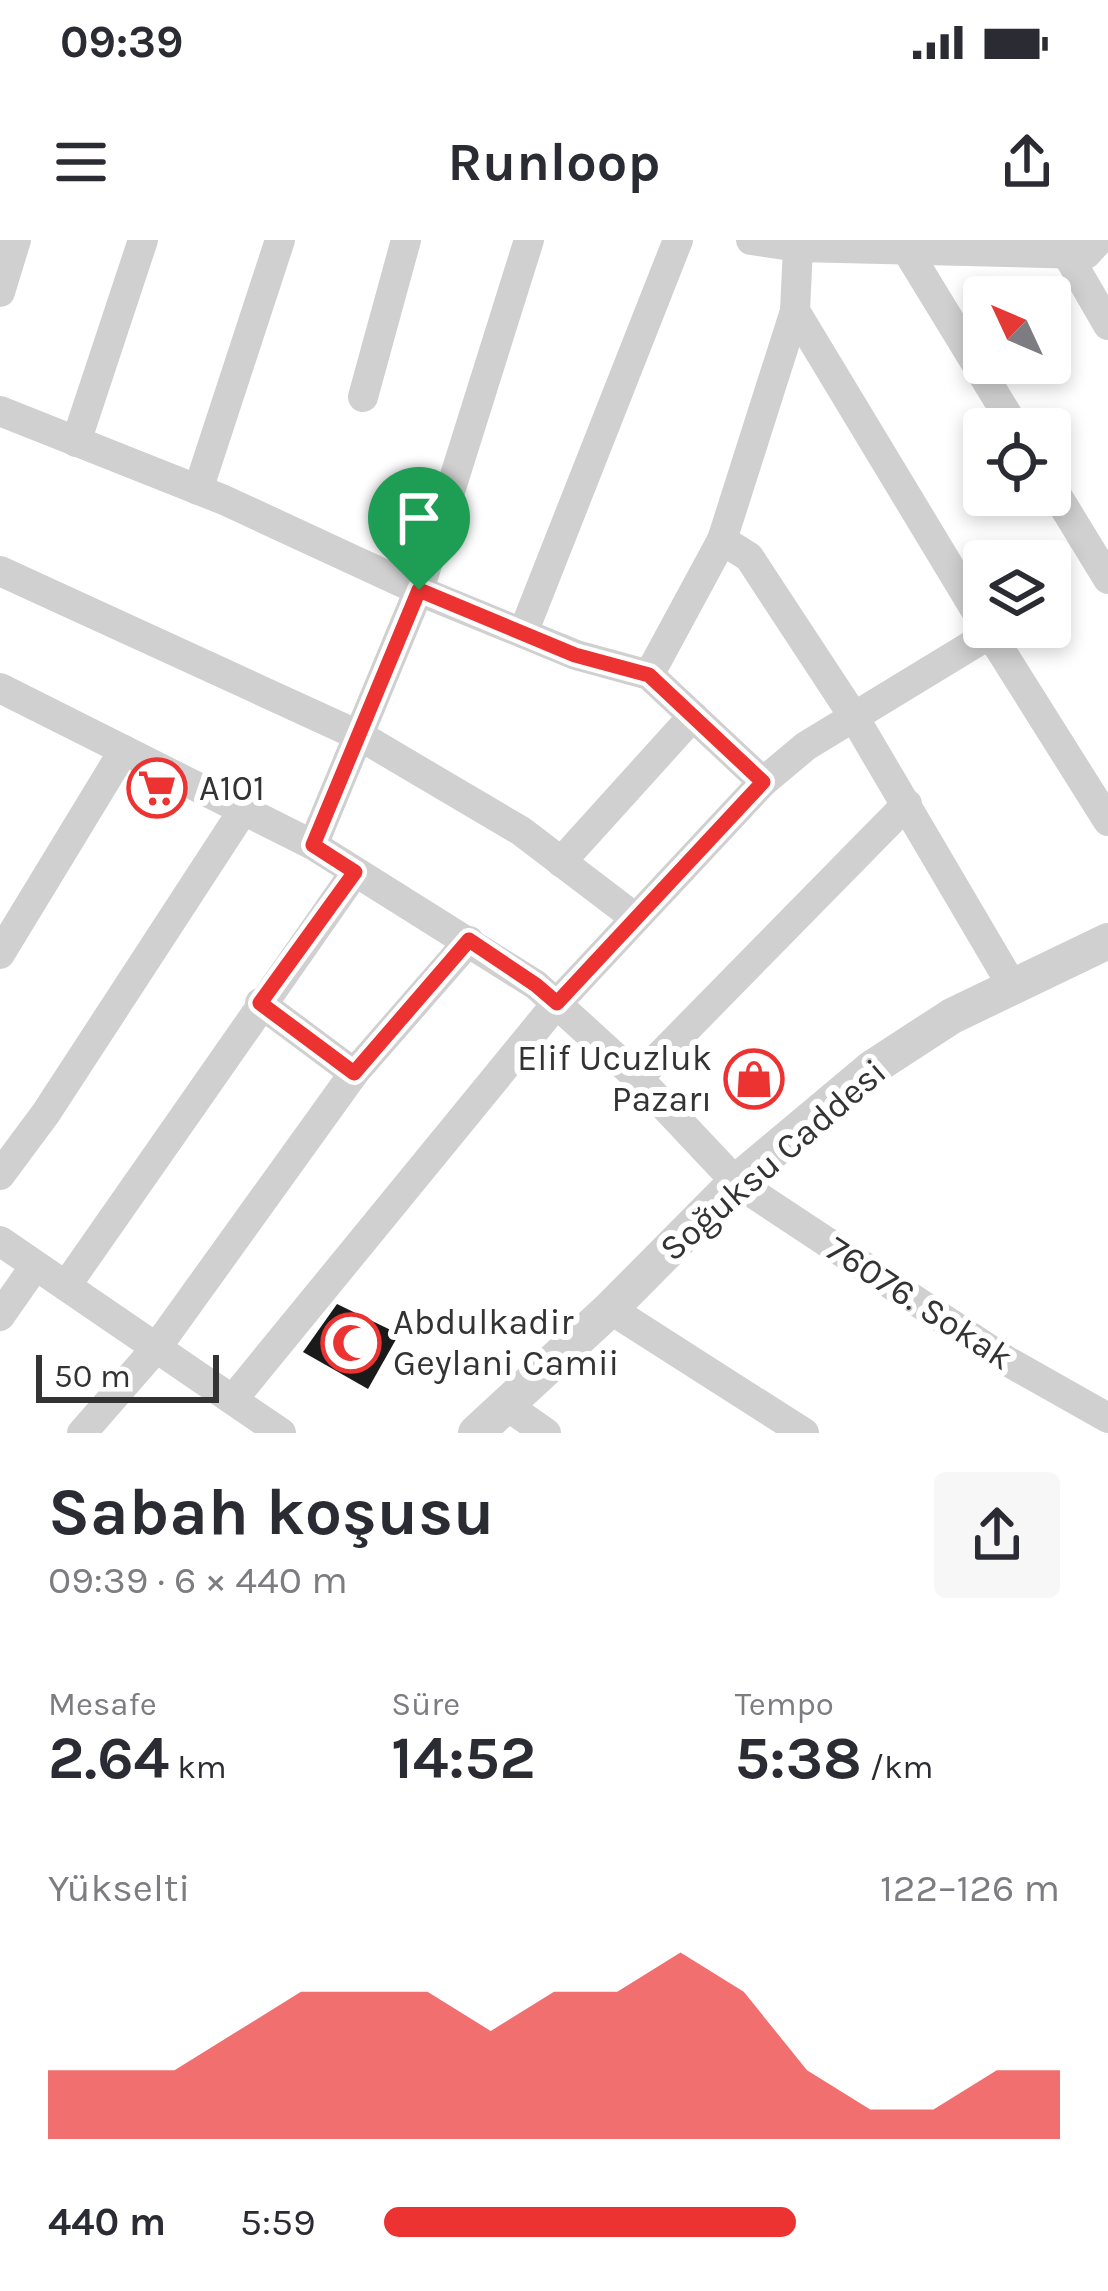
<!DOCTYPE html>
<html lang="tr">
<meta charset="utf-8">
<style>
:root{--surface:#fff;--page:#f7f7f7;--text:#2b2b33;--muted:#7c7c81;--accent:#ec3332}
body{margin:0;font-family:Karla,sans-serif;background:var(--page);color:var(--text);height:100vh;display:flex;flex-direction:column;font-size:45px;white-space:nowrap}
*{box-sizing:border-box;margin:0}
p{font-size:39px;color:var(--muted)}
.icon{flex:none;width:66px;height:66px;fill:none;stroke:currentColor;stroke-width:2;stroke-linecap:round;stroke-linejoin:round}
.map{position:relative;height:1193px;overflow:hidden}
.sheet{display:flex;flex-direction:column;background:var(--surface);flex:1}
.sheet>*{flex:none}
.needle{width:78px;rotate:314deg}
.tools{position:absolute;left:963px;top:36px;display:grid;gap:24px}
.tools a{display:grid;place-items:center;width:108px;height:108px;border-radius:12px;background:var(--surface);box-shadow:0 6px 18px #0003;font-size:60px}
.scale{position:absolute;left:36px;bottom:30px;width:183px;box-sizing:border-box;padding-left:12px;border:6px solid #333;border-top:0;font-size:33px;line-height:42px;white-space:nowrap;color:#333;-webkit-text-stroke:9px #fff;paint-order:stroke}
.pin{position:absolute;display:grid;place-items:center;width:102px;height:102px;color:#fff;margin:-123px -51px;border-radius:50% 50% 50% 0;rotate:-45deg;box-shadow:0 0 12px #0007}
.pin .icon{rotate:45deg}
.round{display:grid;place-items:center;flex:none;width:126px;height:126px;border-radius:12px;background:var(--page)}
.summary{display:flex;align-items:center;justify-content:space-between;height:204px;padding:0 48px}
h1{font-size:66px;font-weight:700;line-height:90px}
.metrics{display:grid;grid-template-columns:repeat(3,1fr);gap:18px;height:204px;padding:12px 48px}
.metrics div{display:grid;align-content:center}
.metrics b{font-size:60px;font-weight:700}
.metrics small{font-size:33px;font-weight:400}
.metrics p{font-size:33px}
.chart{height:336px;padding:24px 48px}
.chart p{display:flex;justify-content:space-between}
.chart svg{width:100%;height:216px;margin-top:12px;fill:var(--accent);opacity:.7}
ul{padding:0 48px;list-style:none;font-size:39px}
li{display:grid;grid-template-columns:192px 144px 1fr;align-items:center;height:90px}
li i{height:30px;border-radius:15px;background:var(--accent)}
.status{display:flex;justify-content:space-between;align-items:center;height:84px;padding:0 60px;background:var(--surface);direction:ltr}
.status svg{height:33px;fill:currentColor}
header{display:flex;justify-content:space-between;align-items:center;height:156px;padding:0 48px;background:var(--surface);font-size:54px;font-weight:700}
.map>svg:first-child{display:block}
</style>
<div class="status"><b>09:39</b><svg viewBox="0 0 49 12"><path d="M0 12V9h3v3zM5 12V6h3v6zM10 12V3h3v9zM15 12V0h3v12zM26 1h20v11H26zM47 4h2v5h-2z"/></svg></div>
<header><svg class="icon" aria-label="menu" viewBox="0 0 24 24"><path d="M4 6h16M4 12h16M4 18h16"/></svg>Runloop<svg class="icon" aria-label="share" viewBox="0 0 24 24"><path d="M12 15V3M7 8l5-5 5 5M5 13v7h14v-7"/></svg></header>
<div class="map">
<svg width="1108" height="1193" viewBox="0 0 1108 1193">
<rect width="100%" height="100%" fill="#fff"/>
<!-- building -->
<path fill="#1a1a1a" d="M337 1064 399 1094 368 1149 303 1112Z"/>
<g fill="none" stroke-linecap="round" stroke-linejoin="round">
<!-- minor -->
<g stroke="#d0d0d0" stroke-width="30">
<path d="M751 0 798 7 1086 14 1099 0"/>
<path d="M906 9 1016 189"/>
<path d="M1067 14 1108 85"/>
<path d="M0 52 16 0"/>
<path d="M795 71 984 384"/>
<path d="M363 157 406 0"/>
<path d="M0 171 224 260 427 354 576 415 649 435 763 542"/>
<path d="M76 202 143 0"/>
<path d="M1050 244 1108 339"/>
<path d="M198 250 280 0"/>
<path d="M722 300 749 317 854 477 1014 749"/>
<path d="M0 331 360 496 521 591 634 677"/>
<path d="M986 387 1108 581"/>
<path d="M523 393 678 0"/>
<path d="M649 435 722 300 795 71 798 7"/>
<path d="M0 448 313 605 536 745 638 838 736 942 1007 1121 1108 1178"/>
<path d="M313 605 419 350 529 0"/>
<path d="M561 622 693 476"/>
<path d="M0 714 124 510"/>
<path d="M260 763 354 833"/>
<path d="M638 838 907 564"/>
<path d="M0 935 46 873 244 569"/>
<path d="M0 1001 281 1193"/>
<path d="M66 1046 355 632"/>
<path d="M610 1069 804 1193"/>
<path d="M0 1076 35 1026"/>
<path d="M234 1158 557 763 763 542 806 506 990 394"/>
<path d="M506 1165 546 1193"/>
<path d="M82 1193 157 1107 354 833 469 701"/>
</g>
<!-- tertiary -->
<path stroke="#d0d0d0" stroke-width="36" d="M476 1193 610 1069 736 942 872 828 952 776 1108 701"/>
</g>
<g fill="none" stroke-linecap="round" stroke-linejoin="round">
<!-- route casing -->
<g stroke="#fff" stroke-width="24">
<path id="route" d="M419 350 575 415 649 435 763 542 557 763 536 745 469 700 354 833 260 763 355 632 313 605Z"/>
</g>
<!-- route -->
<use href="#route" stroke="#ec3332" stroke-width="15"/>
</g>
<!-- icons -->
<defs>
<g id="supermarket-ring" transform="scale(3)"><circle r="9.5" fill="#fff" stroke="#ec3332" stroke-width="1.5"/><path d="M-6-5.5h2.5l.6 2H6L4.5 2H-2.5L-4.4-4H-6ZM-1.5 3.2a1.3 1.3 0 1 0 .1 0ZM3 3.2a1.3 1.3 0 1 0 .1 0Z" fill="#ec3332"/></g>
<g id="shop-ring" transform="scale(3)"><circle r="9.5" fill="#fff" stroke="#ec3332" stroke-width="1.5"/><path d="M-5-2.5h2.3a2.7 3.5 0 0 1 5.4 0H5L5.5 6h-11ZM-1.5-2.5h3a1.5 2.3 0 0 0-3 0Z" fill="#ec3332"/></g>
<g id="mosque-ring" transform="scale(3)"><circle r="9.5" fill="#fff" stroke="#ec3332" stroke-width="1.5"/><path d="M3.5-4.9A6 6 0 1 0 3.5 4.9A5 5 0 1 1 3.5-4.9Z" fill="#ec3332"/></g>
</defs>
<g fill-rule="evenodd">
<use href="#supermarket-ring" x="157" y="548"/>
<use href="#shop-ring" x="754" y="839"/>
<use href="#mosque-ring" x="351" y="1103"/>
</g>
<g text-anchor="middle" dominant-baseline="central" stroke-width="12" stroke-linejoin="round" paint-order="stroke">
<!-- poi labels -->
<g font-size="36" fill="#333" stroke="#fff" text-anchor="start">
<text x="199" y="548">A101</text>
<text x="712" y="818" text-anchor="end">Elif Ucuzluk<tspan x="712" dy="41">Pazarı</tspan></text>
<text x="393" y="1082">Abdulkadir<tspan x="393" dy="41">Geylani Camii</tspan></text>
</g>
<!-- street labels -->
<g font-size="36" fill="#333" stroke="#fff">
<text transform="translate(773 920) rotate(-41)">Soğuksu Caddesi</text>
<text transform="translate(920 1063) rotate(33)">76076. Sokak</text>
</g>
</g>
</svg>
<div class="tools">
<a><svg class="needle" viewBox="-14 -14 28 28"><path d="M0-13l5 13h-10z" fill="#e53935"/><path d="M0 13l5-13h-10z" fill="#7c7c81"/></svg></a>
<a><svg class="icon" aria-label="locate" viewBox="0 0 24 24"><circle cx="12" cy="12" r="6"/><path d="M12 2v4M12 18v4M2 12h4M18 12h4"/></svg></a>
<a><svg class="icon" aria-label="layers" viewBox="0 0 24 24"><path d="M12 4l9 5-9 5-9-5zM3 14l9 5 9-5"/></svg></a>
</div>
<div class="scale">50 m</div>
<div class="pin" style="left:419px;top:350px;background:#1e9e55"><svg class="icon" aria-label="arrive" viewBox="0 0 24 24"><path d="M6 21V4h12l-3 4 3 4H6"/></svg></div>
</div>
<section class="sheet">
<div class="summary"><div><h1>Sabah koşusu</h1><p>09:39 · 6 × 440 m</p></div><a class="round"><svg class="icon" aria-label="share" viewBox="0 0 24 24"><path d="M12 15V3M7 8l5-5 5 5M5 13v7h14v-7"/></svg></a></div>
<div class="metrics">
<div><p>Mesafe</p><b>2.64<small> km</small></b></div>
<div><p>Süre</p><b>14:52</b></div>
<div><p>Tempo</p><b>5:38<small> /km</small></b></div>
</div>
<div class="chart"><p><span>Yükselti</span>122–126 m</p>
<svg viewBox="0 0 160 44" preserveAspectRatio="none"><path d="M0 44V30L10 30L20 30L30 22L40 14L50 14L60 14L70 22L80 14L90 14L100 6L110 14L120 30L130 38L140 38L150 30L160 30V44z"/></svg>
</div>
<ul>
<li><b>440 m</b>5:59<i style="width:61%"></i></li>
</ul>
</section>
